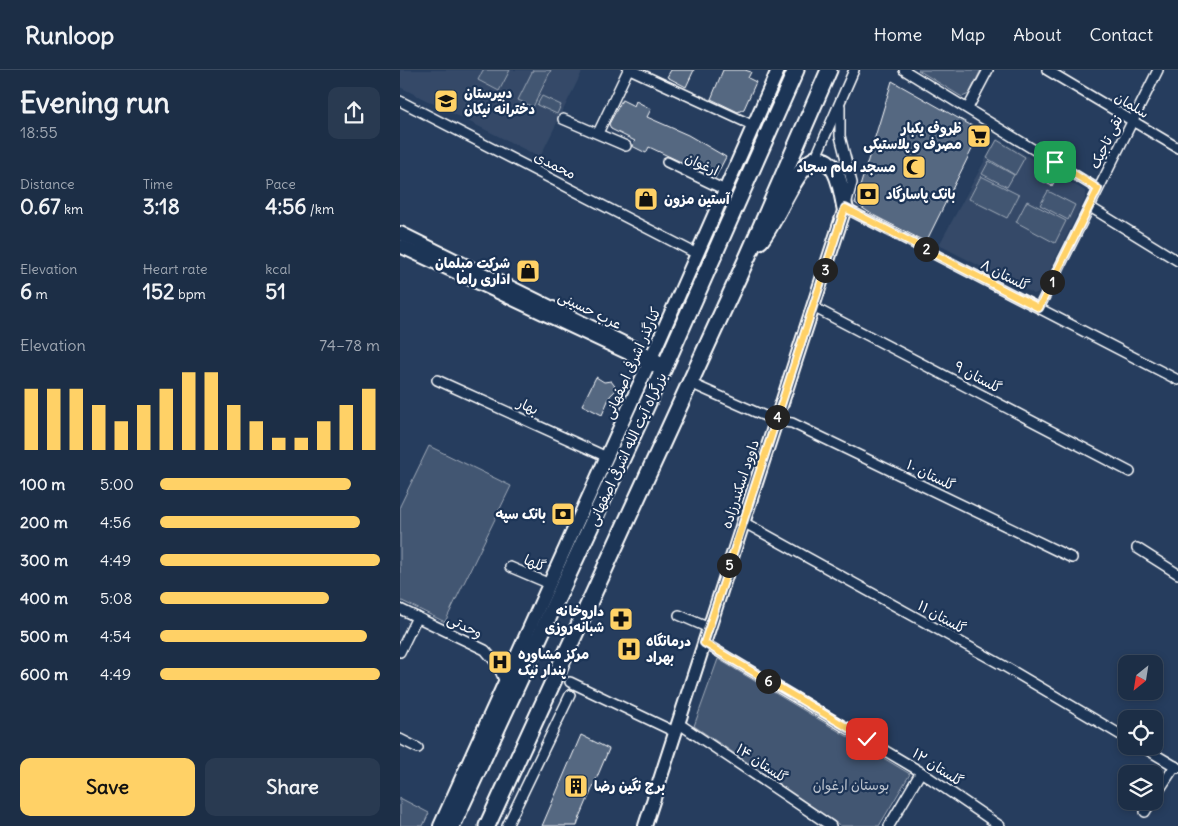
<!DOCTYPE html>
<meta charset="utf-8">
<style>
:root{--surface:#1c2e46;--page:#293a51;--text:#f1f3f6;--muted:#a0a8b3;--line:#3a4a5f;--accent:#ffd166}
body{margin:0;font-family:Delius,"Playpen Sans Arabic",sans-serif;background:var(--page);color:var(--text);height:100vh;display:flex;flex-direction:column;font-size:19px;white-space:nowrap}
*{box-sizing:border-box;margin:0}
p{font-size:16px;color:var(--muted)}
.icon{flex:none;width:28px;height:28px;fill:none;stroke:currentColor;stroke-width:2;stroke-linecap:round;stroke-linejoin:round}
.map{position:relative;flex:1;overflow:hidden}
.panel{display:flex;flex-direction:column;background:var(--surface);width:400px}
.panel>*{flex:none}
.needle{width:32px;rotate:210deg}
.tools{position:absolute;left:718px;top:585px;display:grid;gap:10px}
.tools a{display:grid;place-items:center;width:45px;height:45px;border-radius:10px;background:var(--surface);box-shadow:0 2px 8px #0003,0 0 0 1px var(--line);font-size:25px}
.pin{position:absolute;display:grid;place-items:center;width:42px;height:42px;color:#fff;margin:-21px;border-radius:10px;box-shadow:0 2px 8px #0006}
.km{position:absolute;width:25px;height:25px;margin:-12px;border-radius:50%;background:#222;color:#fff;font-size:14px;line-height:25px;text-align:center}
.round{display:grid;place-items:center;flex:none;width:52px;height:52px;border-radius:10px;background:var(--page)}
.headline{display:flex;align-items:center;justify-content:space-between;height:85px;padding:0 20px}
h1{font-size:28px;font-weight:700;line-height:38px}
.figures{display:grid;grid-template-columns:repeat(3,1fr);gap:8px;height:85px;padding:5px 20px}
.figures div{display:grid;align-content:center}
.figures b{font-size:21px;font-weight:700}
.figures small{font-size:14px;font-weight:400}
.figures p{font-size:14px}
.chart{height:140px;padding:10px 20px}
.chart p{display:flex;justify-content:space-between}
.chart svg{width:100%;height:90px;margin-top:5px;stroke:var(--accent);stroke-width:6}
.cta{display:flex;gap:10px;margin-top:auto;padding:10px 20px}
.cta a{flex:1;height:58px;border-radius:10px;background:var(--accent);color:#111;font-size:20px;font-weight:700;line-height:58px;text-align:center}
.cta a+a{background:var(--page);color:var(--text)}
ul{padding:0 20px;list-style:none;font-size:16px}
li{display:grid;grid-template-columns:80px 60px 1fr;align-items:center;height:38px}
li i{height:12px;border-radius:6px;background:var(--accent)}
header{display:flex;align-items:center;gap:30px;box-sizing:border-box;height:70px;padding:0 25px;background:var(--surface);border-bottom:1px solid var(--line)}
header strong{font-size:24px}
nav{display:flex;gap:28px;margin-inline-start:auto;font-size:18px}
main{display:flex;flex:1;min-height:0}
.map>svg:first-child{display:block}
</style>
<header>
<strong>Runloop</strong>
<nav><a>Home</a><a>Map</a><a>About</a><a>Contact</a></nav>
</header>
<main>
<section class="panel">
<div class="headline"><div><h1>Evening run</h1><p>18:55</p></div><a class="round"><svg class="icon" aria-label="share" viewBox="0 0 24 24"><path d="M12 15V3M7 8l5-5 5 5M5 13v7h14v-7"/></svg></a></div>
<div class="figures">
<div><p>Distance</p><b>0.67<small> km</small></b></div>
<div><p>Time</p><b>3:18</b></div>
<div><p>Pace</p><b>4:56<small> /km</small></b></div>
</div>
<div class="figures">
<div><p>Elevation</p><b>6<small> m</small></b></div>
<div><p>Heart rate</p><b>152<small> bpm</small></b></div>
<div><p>kcal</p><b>51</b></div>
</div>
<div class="chart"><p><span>Elevation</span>74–78 m</p>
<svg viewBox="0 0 160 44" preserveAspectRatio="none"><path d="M5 44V14M15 44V14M25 44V14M35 44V22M45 44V30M55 44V22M65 44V14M75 44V6M85 44V6M95 44V22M105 44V30M115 44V38M125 44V38M135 44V30M145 44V22M155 44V14"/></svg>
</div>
<ul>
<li><b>100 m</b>5:00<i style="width:87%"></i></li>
<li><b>200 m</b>4:56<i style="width:91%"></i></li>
<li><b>300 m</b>4:49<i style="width:100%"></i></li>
<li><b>400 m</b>5:08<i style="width:77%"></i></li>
<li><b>500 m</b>4:54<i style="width:94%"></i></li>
<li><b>600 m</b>4:49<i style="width:100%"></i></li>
</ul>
<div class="cta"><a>Save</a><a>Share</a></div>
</section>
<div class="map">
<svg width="778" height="756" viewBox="0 0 778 756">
<rect width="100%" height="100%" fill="#263d5e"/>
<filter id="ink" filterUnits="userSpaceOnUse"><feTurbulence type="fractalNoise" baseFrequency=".02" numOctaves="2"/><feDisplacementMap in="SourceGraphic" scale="10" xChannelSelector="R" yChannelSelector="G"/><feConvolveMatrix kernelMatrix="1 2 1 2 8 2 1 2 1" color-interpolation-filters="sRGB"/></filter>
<g filter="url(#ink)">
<!-- built -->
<g fill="#344a68">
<path d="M0 0H183L140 87 0 17Z"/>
<path d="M597 68 685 121V129L639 222 634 224 539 175Z"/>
</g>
<!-- green -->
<g fill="#425672" stroke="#a0aab8">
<path d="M83 0H110L99 21 78 10Z"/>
<path d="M133 0H151L133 37 118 30Z"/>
<path d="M518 0H581L569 24 562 27Z"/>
<path d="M142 26 161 35 157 44 137 35Z"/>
<path d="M597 70 625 87 615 105 587 88Z"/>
<path d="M589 91 614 105 607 117 582 104Z"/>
<path d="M581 106 619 125 607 148 569 129Z"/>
<path d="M648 121 675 135 668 150 640 135Z"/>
<path d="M627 131 666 151 655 173 616 152Z"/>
<path d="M29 376 111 416 45 552 0 530V436Z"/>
<path d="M318 589 510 704 479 756H441L294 656Z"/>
<path d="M0 728 29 743 23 756H0Z"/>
</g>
<!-- building -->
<g fill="#556781" stroke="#fff">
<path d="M271 0H294L286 17 267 7Z"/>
<path d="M323 0H345L351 2 348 8 356 12 344 39 338 42 311 29Z"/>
<path d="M492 11 581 61 526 172 473 145 455 133Z"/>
<path d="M222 30 234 36 236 31 251 39 247 47 288 65 326 87 315 108 249 77 246 83 232 76 235 71 211 59 209 54Z"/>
<path d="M646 97 658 104 652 116 640 110Z"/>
<path d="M196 307 204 312 211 311 217 319 210 326 202 345 182 335Z"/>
<path d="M181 665 209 679 178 752 177 756H142Z"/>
</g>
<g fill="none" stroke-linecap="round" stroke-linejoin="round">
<!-- street casing -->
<g stroke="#fff" stroke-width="12">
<g id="street">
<path d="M232 0 354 56"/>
<path d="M504 0 698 119"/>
<path d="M647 0 778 78"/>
<path d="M0 31 297 184"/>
<path d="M440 36V66L452 113 445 138 778 310"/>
<path d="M568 38 588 0"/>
<path d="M163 49 226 76"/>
<path d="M198 63 228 0"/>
<path d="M415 89 454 0"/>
<path d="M267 92 325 120"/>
<path d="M690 137 778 191"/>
<path d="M413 237 730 402"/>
<path d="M639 238 758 0"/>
<path d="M37 310 207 387"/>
<path d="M290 313 376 351 392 353 672 488"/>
<path d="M343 452 604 596 726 668"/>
<path d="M737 478 778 504"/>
<path d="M110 497 150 514"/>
<path d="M0 539 85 580 97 594 105 612"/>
<path d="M279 545 309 558"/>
<path d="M304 573 521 702 600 756"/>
<path d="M0 582 17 547"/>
<path d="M170 612 275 662"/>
<path d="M278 653 431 756"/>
<path d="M0 669 18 678"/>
<path d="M741 676 778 698"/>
<path d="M754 728 775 696"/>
<path d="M745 742 752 731"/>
<path d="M107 756 170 625"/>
<path d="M489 756 521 702"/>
</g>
</g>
<!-- secondary casing -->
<g stroke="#fff" stroke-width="16">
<g id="secondary">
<path d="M0 163 252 287 257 291"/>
<path d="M0 176 256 296"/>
<path d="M40 756 248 295 378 0"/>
<path d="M245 756 445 138"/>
</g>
</g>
<!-- highway casing -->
<g stroke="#fff" stroke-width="19">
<g id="highway">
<path d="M360 171C377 151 394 99 415 89 439 88 441 121 445 138"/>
<path d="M52 756 264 298 396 0"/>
<path d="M87 756 348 186 429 0"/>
</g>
</g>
<!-- street -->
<use href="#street" stroke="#1d3557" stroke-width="9"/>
<!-- secondary -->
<use href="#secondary" stroke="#1d3557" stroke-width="12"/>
<!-- highway -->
<use href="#highway" stroke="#1d3557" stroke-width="15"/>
</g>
</g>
<g fill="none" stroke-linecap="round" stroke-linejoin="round" filter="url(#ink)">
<!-- route casing -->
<g stroke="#fff" stroke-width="10">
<path id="route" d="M467 669 304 573 445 138 639 238 698 119 655 92"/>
</g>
<!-- route -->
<use href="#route" stroke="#ffd166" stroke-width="6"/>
</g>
<!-- icons -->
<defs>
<g id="school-square" transform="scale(1.25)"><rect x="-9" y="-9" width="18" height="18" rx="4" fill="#ffd166" stroke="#1d3557"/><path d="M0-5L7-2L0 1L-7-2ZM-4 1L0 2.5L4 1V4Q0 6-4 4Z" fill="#111"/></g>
<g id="supermarket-square" transform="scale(1.25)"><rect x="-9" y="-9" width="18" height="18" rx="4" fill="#ffd166" stroke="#1d3557"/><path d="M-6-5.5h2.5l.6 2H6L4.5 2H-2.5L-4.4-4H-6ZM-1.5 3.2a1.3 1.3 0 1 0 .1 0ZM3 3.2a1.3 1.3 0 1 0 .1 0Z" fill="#111"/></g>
<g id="mosque-square" transform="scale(1.25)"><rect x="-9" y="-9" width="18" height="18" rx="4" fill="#ffd166" stroke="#1d3557"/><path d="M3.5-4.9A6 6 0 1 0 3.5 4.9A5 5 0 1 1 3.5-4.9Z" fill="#111"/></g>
<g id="bank-square" transform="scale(1.25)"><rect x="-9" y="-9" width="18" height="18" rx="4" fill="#ffd166" stroke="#1d3557"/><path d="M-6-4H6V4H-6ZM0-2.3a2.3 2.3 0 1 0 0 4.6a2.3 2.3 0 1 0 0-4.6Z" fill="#111"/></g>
<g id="shop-square" transform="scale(1.25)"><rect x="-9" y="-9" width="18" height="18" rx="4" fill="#ffd166" stroke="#1d3557"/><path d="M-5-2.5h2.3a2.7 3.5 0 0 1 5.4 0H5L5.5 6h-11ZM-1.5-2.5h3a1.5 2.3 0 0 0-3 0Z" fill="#111"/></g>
<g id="pharmacy-square" transform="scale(1.25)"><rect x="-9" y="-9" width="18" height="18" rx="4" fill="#ffd166" stroke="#1d3557"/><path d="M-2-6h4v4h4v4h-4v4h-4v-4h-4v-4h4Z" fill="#111"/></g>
<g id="hospital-square" transform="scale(1.25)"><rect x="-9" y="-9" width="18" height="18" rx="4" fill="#ffd166" stroke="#1d3557"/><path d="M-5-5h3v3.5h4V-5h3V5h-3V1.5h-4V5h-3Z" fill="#111"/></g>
<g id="building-square" transform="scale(1.25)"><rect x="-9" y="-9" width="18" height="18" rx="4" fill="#ffd166" stroke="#1d3557"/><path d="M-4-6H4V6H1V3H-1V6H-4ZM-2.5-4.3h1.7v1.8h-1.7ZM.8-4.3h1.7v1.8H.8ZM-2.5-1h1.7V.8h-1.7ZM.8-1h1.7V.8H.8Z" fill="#111"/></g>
</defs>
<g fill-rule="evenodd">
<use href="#school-square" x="46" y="31"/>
<use href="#supermarket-square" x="579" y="66"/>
<use href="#mosque-square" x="514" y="97"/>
<use href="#bank-square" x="468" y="124"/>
<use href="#shop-square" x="246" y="129"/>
<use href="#shop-square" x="128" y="201"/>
<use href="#bank-square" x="163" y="444"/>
<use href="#pharmacy-square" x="221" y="549"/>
<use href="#hospital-square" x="229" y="579"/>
<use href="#hospital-square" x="100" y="592"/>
<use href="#building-square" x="176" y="716"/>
</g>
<g text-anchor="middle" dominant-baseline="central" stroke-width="4.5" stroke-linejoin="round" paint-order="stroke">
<!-- poi labels -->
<g font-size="14" font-weight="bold" fill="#fff" stroke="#1d3557" text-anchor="start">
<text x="64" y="23">دبیرستان<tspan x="64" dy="16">دخترانه نیکان</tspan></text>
<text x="562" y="58" text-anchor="end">ظروف یکبار<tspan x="562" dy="16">مصرف و پلاستیکی</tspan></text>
<text x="496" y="97" text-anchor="end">مسجد امام سجاد</text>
<text x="486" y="124">بانک پاسارگاد</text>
<text x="264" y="129">آستین مزون</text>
<text x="110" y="193" text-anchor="end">شرکت مبلمان<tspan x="110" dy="16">اداری راما</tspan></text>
<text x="146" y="444" text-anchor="end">بانک سپه</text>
<text x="204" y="541" text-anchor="end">داروخانه<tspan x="204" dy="16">شبانه‌روزی</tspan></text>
<text x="246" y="571">درمانگاه<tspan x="246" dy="16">بهراد</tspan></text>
<text x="118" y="584">مرکز مشاوره<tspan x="118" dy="16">پندار نیک</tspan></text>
<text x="194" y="716">برج نگین رضا</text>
</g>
<!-- street labels -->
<g font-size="14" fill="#fff" stroke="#1d3557">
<text transform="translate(732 35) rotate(31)">سلمان</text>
<text transform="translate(706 72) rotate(-64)">نقی تاجیک</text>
<text transform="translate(302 94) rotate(25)">ارغوان</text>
<text transform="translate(155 95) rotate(27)">محمدی</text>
<text transform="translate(605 205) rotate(27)">گلستان ٨</text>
<text transform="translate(190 240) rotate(26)">عرب حسینی</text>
<text transform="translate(232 293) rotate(-66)">کنارگذر اشرفی اصفهانی</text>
<text transform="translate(578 307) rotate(28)">گلستان ۹</text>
<text transform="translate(128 336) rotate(24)">بهار</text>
<text transform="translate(227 379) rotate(-65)">بزرگراه آیت الله اشرفی اصفهانی</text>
<text transform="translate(531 405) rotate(26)">گلستان ۱۰</text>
<text transform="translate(340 414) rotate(-72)">داوود اسکندرزاده</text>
<text transform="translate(135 493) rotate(23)">گلها</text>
<text transform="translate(542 547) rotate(29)">گلستان ۱۱</text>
<text transform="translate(65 556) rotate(26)">وحدتی</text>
<text transform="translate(362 693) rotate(34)">گلستان ۱۴</text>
<text transform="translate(538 697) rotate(33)">گلستان ۱۲</text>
</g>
<!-- park labels -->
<g font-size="14" fill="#bdc4ce" stroke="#1d3557">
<text x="451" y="715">بوستان ارغوان</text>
</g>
</g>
</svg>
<div class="tools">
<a><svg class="needle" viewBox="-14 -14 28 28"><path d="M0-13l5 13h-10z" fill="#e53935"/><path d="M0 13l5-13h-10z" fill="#a0a8b3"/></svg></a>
<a><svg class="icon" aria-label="locate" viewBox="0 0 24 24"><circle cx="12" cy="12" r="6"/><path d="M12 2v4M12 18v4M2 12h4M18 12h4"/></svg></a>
<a><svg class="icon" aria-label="layers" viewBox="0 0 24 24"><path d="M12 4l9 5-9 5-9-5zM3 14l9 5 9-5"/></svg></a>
</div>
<div class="pin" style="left:655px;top:92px;background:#1e9e55"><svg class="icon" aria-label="arrive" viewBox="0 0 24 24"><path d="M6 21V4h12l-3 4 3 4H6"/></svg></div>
<div class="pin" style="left:467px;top:669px;background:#d93025"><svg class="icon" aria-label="check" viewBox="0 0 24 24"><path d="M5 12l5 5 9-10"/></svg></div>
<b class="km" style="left:652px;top:212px">1</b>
<b class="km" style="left:526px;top:179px">2</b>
<b class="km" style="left:425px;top:200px">3</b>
<b class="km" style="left:377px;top:347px">4</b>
<b class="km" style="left:329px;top:495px">5</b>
<b class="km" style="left:368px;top:611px">6</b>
</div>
</main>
